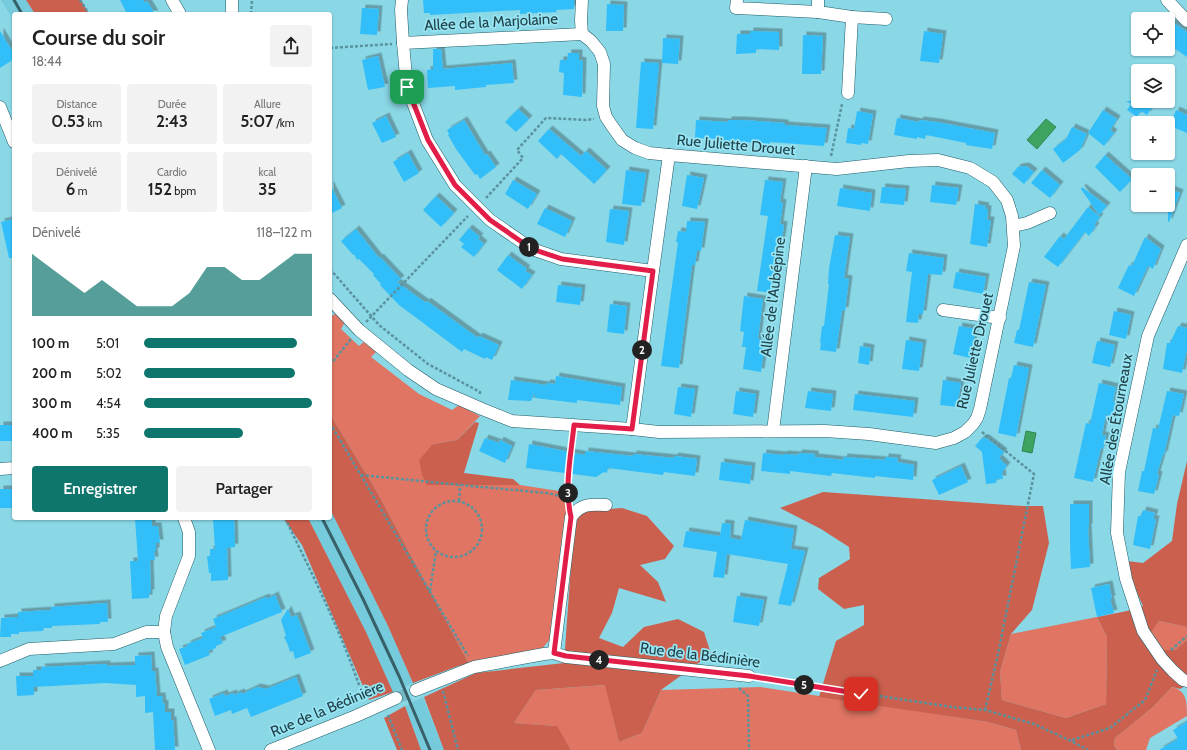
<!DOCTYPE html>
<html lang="fr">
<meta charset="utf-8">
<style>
:root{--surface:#fff;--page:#f2f2f2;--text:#222;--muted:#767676;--accent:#0f766e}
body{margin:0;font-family:Cabin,sans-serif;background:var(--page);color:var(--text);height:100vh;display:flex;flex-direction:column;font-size:15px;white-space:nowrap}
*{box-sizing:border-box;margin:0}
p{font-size:13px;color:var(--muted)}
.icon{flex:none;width:22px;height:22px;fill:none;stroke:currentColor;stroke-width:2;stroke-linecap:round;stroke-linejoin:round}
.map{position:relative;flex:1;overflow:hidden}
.details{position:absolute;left:12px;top:12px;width:320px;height:508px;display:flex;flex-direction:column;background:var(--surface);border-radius:4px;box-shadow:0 1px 3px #0004}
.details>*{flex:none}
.buttons{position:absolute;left:1131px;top:12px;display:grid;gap:8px}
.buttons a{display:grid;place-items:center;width:44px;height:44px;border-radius:4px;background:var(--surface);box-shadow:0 1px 3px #0004;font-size:20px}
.pin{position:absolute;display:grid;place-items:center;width:34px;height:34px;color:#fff;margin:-17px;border-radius:8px;box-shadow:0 2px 6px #0006}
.km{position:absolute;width:20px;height:20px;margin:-10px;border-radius:50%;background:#222;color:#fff;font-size:11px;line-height:20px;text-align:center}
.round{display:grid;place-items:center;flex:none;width:42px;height:42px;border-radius:4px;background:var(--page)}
.headline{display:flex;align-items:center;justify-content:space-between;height:68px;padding:0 20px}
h1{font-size:22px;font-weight:600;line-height:30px}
.metrics{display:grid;grid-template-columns:repeat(3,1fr);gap:6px;height:68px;padding:4px 20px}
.metrics div{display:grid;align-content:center;border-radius:4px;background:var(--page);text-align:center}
.metrics b{font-size:17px;font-weight:600}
.metrics small{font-size:11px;font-weight:400}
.metrics p{font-size:11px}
.chart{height:112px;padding:8px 20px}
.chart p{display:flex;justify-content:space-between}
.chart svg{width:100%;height:72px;margin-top:4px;fill:var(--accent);opacity:.7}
.action{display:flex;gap:8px;margin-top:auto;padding:8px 20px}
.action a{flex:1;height:46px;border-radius:4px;background:var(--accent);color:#fff;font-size:16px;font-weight:600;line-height:46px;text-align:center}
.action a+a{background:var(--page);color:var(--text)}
ul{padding:0 20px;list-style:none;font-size:13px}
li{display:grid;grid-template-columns:64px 48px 1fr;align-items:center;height:30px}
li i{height:10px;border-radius:5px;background:var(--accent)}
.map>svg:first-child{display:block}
</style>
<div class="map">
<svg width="1187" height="750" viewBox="0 0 1187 750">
<defs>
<filter id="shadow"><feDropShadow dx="3.5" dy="-3.5" stdDeviation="0" flood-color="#0004"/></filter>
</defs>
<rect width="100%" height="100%" fill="#8ad7e6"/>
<!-- built -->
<g fill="#75cbdc">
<path d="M1 0H26L35 14H14V21Z"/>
<path d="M330 509 388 626 413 683 393 692 366 632 308 518H330Z"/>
<path d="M423 697 444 750H421L405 706Z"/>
</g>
<!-- green -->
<g fill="#df7562">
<path d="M337 313 345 322 341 329 359 346 365 341 377 351 371 357 419 394 452 410 459 405 480 416 457 440 433 444 422 475 520 485 565 492 567 511 554 625 551 638 541 650 469 664 377 492 330 414V317Z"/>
<path d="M1097 617 1107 637 1106 704 1066 718 1002 700 1000 672 1011 634Z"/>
<path d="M1159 621 1187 627V640L1175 650 1163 651 1144 641Z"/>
<path d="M606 685 619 742 642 733 661 690 761 687 988 722 1016 730 1021 750H571L556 726 514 723 536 690Z"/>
<path d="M1172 687C1187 691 1187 702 1187 716L1150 738 1146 750H1118L1114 746 1115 738 1153 707Z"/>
</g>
<!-- forest -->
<g fill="#cc604e">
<path d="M26 0H81L89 14H35Z"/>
<path d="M330 414 377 492 469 664 458 666 413 683 388 626 330 509Z"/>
<path d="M475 422 479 423 464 473 513 479 520 485H427L422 475 419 460 433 444 457 440Z"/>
<path d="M1187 461V627L1159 621 1145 641 1163 650H1175L1187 640V685L1180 689 1172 687 1153 707 1115 738 1114 746 1118 750H1021L1016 730 988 722 819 697 836 641 864 625V605L844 609 818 589 819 578 850 559 849 547 821 529 780 508 823 492 1023 506H1043L1049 543 1032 610 1011 634 1000 672 1002 700 1066 718 1106 704 1107 637 1097 617 1127 611 1143 606 1133 584 1127 561 1143 563 1172 541 1177 504Z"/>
<path d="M622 508 647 516 674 546 665 559 640 565 658 582 666 602 619 588 612 613 599 638 623 647 644 627 678 619 704 632 711 654 661 690 642 733 619 742 605 685 536 690 514 723 557 726 571 750H444L424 697 476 673 564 663 574 522 584 511Z"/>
<path d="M283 518H308L366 632 393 692 369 700 302 545Z"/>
<path d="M405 706 421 750H397L384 718Z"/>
</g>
<!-- water -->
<g fill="#3ca45f" stroke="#348758">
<path d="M1046 119 1056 127 1037 149 1027 140Z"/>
<path d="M1026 431 1036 433 1032 453 1022 451Z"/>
</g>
<!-- building -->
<g fill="#32bff9" filter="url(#shadow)">
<path d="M120 0H143L145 3 147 1 155 14H123L126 12Z"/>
<path d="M423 0H574V9L556 10 557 12 520 14V10L430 15V13H424Z"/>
<path d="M607 4 624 5 623 31H606Z"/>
<path d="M362 8 379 9 377 35 360 34Z"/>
<path d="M1172 22 1187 32V57L1168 44V29Z"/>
<path d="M0 31 14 54V59L0 68Z"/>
<path d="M750 31 779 32V50L756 49V53L736 54 737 34H750Z"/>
<path d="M924 31 943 34 939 63 920 61Z"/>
<path d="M803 35 823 36 821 74H802Z"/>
<path d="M663 38 680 39 678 64 662 63Z"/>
<path d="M433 49H441L443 69 512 63 514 83 486 85V87L455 90V86L428 88 427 70 433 69Z"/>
<path d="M568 53H579V60L583 61 582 97 563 95 564 73 559 72 560 60H567Z"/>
<path d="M378 56 385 87 368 90 362 60Z"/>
<path d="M641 62 659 63 653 129 636 128Z"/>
<path d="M1126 101H1156L1147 115 1141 111 1137 117 1127 110 1131 104Z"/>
<path d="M518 109 529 119 516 132 505 122Z"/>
<path d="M1103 110 1117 119 1110 130 1114 133 1104 146 1088 133Z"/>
<path d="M1176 110 1187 115V133L1170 126Z"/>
<path d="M857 111 873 114 868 144 861 143V145L846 143 848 128 854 129Z"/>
<path d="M386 116 396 137 382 143 372 123Z"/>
<path d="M897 118 919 122 920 120 937 122 995 133 992 149 966 145V143L926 135 925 139 917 137V139L894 135Z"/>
<path d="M464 120 485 155 487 154 496 167 480 179 477 174 475 175 456 149 448 135 449 134 447 130Z"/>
<path d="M696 120 728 122V120H742L785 123V125L827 128 824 146 770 142 769 145 747 142 723 141V139L695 138Z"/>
<path d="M1072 127 1087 134 1080 150 1063 163 1053 149 1066 139Z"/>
<path d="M549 129 581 156 586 151 607 170 594 184 561 154 557 159 538 141Z"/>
<path d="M408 153 419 173 404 182 393 162Z"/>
<path d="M1105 155 1132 179 1120 192 1095 167Z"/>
<path d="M1026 166 1034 172 1024 184 1012 174 1018 167Z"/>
<path d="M626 170 646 173 641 206 622 204Z"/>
<path d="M1042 170 1060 185 1050 198 1031 183Z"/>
<path d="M687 175 704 178 697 209 682 206Z"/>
<path d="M513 180 537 194 528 209 505 194Z"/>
<path d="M765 180 783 182 780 202 783 203 780 224 784 225 774 293 757 291 768 216 760 215Z"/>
<path d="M330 184 342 208 330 214Z"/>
<path d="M932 185 959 188 956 205 930 202Z"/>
<path d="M882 187 906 189 904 205 880 203Z"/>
<path d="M1082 187 1107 206 1099 215 1081 189Z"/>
<path d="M840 188 872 193 870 211 837 206Z"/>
<path d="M1168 188 1180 193 1169 222H1168Z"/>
<path d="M436 196 454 213 441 227 423 210Z"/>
<path d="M975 204 986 206 985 209H988L987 220H991L987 247 970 244Z"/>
<path d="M1088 207 1100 217 1094 225 1096 226 1089 236 1085 232 1058 267 1044 257 1060 236 1064 239Z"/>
<path d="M545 208 572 221 565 237 537 224Z"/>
<path d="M610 209 629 211 624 245 606 242Z"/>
<path d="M14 219V258H9L1 222Z"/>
<path d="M687 221 705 222 701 251H697L695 265H692L679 368 661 366 678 242H676L678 231 686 232Z"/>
<path d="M469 228 480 237 478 239 484 244 474 257 461 247 464 244 459 240Z"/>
<path d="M356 229 379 258 380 257 401 279 397 282 426 303 427 301 478 338 479 336 499 345 492 360 486 357 485 359 464 349 462 352 399 305 380 285 381 284 373 275 374 274 359 259 357 260 354 254 353 255 341 241Z"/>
<path d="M835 235 850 237 844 278 849 279 845 311 842 310 836 352 820 350 821 343H820L822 326H824L829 284H828L829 268Z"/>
<path d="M1145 237 1161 249 1153 269 1148 266 1134 296 1118 288 1129 265 1132 266Z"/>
<path d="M909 253 944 258 942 275 928 274 923 314H919L918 323 906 322 912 272 906 271Z"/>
<path d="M508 255 527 269 525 271 532 275 522 289 497 270Z"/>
<path d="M956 272 986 277 983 294 953 288Z"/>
<path d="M1029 282 1046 285 1033 347 1014 343 1017 330H1019Z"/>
<path d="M558 285 582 288 580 305 556 302Z"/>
<path d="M744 296 763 299 758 339 764 340 763 349 764 350 761 372 743 369 746 347H742L744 332 740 331Z"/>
<path d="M610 304 627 306 624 334 607 332Z"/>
<path d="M1114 311 1131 315 1126 339 1109 335Z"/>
<path d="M959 326 976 329 970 358 953 354Z"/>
<path d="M1178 326 1187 328V349L1182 373 1163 369 1167 343H1170Z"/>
<path d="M906 340 923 343 919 371 902 369Z"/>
<path d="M1097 341 1115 345 1110 367 1092 363Z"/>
<path d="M860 346 871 348 869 365 858 363Z"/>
<path d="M1014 365 1029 368 1016 437 998 433 1009 378H1011Z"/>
<path d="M556 376 622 387 620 405 593 402 577 400V403L535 398V395L534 394 531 401 508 400 511 380 546 385 547 383 555 384Z"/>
<path d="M943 380 961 383 957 407 940 405Z"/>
<path d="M1099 383 1116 387 1113 401 1115 402 1112 416 1106 415 1102 435 1106 436 1103 449 1101 448 1093 482 1074 478 1086 423 1090 424Z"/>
<path d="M678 387 695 389 691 417 674 414Z"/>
<path d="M736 391 756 394 753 417 733 414Z"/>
<path d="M808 391 833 394 831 411 805 408Z"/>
<path d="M1167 391 1184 394 1179 416 1173 415 1164 455 1163 454 1157 474 1159 475 1154 494 1138 491 1142 471H1144L1153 428 1158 429Z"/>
<path d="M855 394 915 401 913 417 853 410Z"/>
<rect x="0" y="425" width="13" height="16"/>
<path d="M485 438 499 443 500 440 512 446 505 463 479 451Z"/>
<path d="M982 438H986L1004 452 999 458 1007 466 1002 472 1003 479H997L996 483 986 484 982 452 975 446Z"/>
<path d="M529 444 585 455V451L633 456V454L674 458 675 456 697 459 695 476 664 472 663 475 608 468 607 473 604 472 596 477 526 468Z"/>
<path d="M763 453 784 455V454L798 455 799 453 815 454V457L843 460 844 457 885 460V457L898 458 897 462 914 465 913 480 875 476V478L832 473 831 476 790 471V474L761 471Z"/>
<path d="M721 462 752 466 750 484 719 480Z"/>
<path d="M961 466 968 482 939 495 932 480Z"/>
<path d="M0 489H13L14 508H0Z"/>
<path d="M1070 504H1089V527H1088L1090 567 1071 569 1070 545Z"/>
<path d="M1143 510 1155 513 1153 519H1156L1150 549 1133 545 1138 516H1141Z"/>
<path d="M135 518H152V526H158L160 543H156V551H154L155 560H150L151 593H149V598L132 599 130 561H138Z"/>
<path d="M213 518H234L235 547 227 548 228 580 211 581V573H209L207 556H210V549H215Z"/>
<path d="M745 520 794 529 791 549 805 551 791 606 778 604 788 564 727 554 724 578 713 577 717 552 683 547 686 531 720 536 722 523 731 524 730 538 741 540Z"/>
<path d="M1109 584 1112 599H1110L1114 613 1097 617 1091 588Z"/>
<path d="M275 595 282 612 220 637 223 643 216 646V648L208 651 210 655 185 665 179 649 188 646 187 644 203 638 201 633 216 627 213 619 266 597 267 599Z"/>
<path d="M737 596 764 600 759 626 733 622Z"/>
<path d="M107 603 108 622H100V624L52 626V628H44L43 631 19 632V634H11V637H0L1 618 18 617V612L51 610V607Z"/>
<path d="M288 609 291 617 297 615 311 653 295 659 293 651 290 652 288 645 284 637 286 636 281 620Z"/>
<path d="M151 655 152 671H155L157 696H162L163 704 165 703V712H171V720H173L175 750H155L153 712 145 713V696L136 697V685L105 683 34 687V695L17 696 16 676H33V670H42L41 667 107 664V666L135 665V656Z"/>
<path d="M296 677 303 696 251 717 247 708 232 714 231 710 215 716 209 699 224 693 225 696 233 693 234 695 241 692 242 694 257 687 266 689Z"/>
<path d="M1187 722V750H1159L1178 739 1173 730Z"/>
</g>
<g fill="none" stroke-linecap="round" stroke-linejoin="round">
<!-- street-tunnel -->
<path stroke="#75b9c7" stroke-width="12" stroke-dasharray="12 6" stroke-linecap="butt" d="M396 698 416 690"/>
<!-- street casing -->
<g stroke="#1f5c66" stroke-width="13">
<g id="street">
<path d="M172 0 180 14"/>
<path d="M402 0 401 10 403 43 407 87 427 140 455 185 490 220 532 249 561 259 653 271"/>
<path d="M737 0 736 8 818 12"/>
<path d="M818 0V12L852 17 848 93"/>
<path d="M1167 0 1187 21"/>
<path d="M232 14V0"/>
<path d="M852 17 886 19"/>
<path d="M403 43 582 34"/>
<path d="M0 107 14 142"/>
<path d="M1013 226 1027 223 1050 213"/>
<path d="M1187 245 1148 336 1119 472 1117 533 1126 579 1143 631 1162 659 1173 671 1183 680 1187 681"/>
<path d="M330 299 359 330 408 370 436 389 482 409 512 421 632 429 659 432 825 431 869 434 936 443 954 438 965 432 973 424 977 418 980 409 1014 246 1012 216 1007 200 993 182 970 168 938 160 909 161 837 169 669 155 649 153 635 148 622 140 612 126 606 117 603 106 604 64 600 52 591 41 582 34 581 21 582 0"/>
<path d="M943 310 1000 318"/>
<path d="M632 429 653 271 669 155"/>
<path d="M773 431 806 166"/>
<path d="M0 469 14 468"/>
<path d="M184 518 189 532V556L166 616 164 632 167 647 209 750"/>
<path d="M554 653 571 517C581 504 589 504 606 505"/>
<path d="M0 661 29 649 114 644 146 632H164"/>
<path d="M416 690 474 667 544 654 554 653 566 657 749 676"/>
<path d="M271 750 356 716 396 698"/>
</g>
</g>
<!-- path -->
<g stroke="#5a929e" stroke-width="2.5" stroke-dasharray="3 2" stroke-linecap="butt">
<path d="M80 0 89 14"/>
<path d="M251 14 252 0"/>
<path d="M330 48 392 44"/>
<path d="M831 156 842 104"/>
<path d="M486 198 523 158 517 150 546 118 586 120 594 119"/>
<path d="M330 269 379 325 428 364 480 392V395"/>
<path d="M366 322 468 216"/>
<path d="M330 365 351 339"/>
<path d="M330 423 468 656"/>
<path d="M982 432 1034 474 998 654 985 710"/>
<path d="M361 475 460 485 547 493 560 496 568 503"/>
<circle cx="454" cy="529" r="28"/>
<path d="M459 501 460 485"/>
<path d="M568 503 573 436"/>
<path d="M285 518C314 578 344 637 364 700"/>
<path d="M430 591 436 551"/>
<path d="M1171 650 1187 636"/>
<path d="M761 678 952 707 985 710 1034 724 1071 741 1088 750"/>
<path d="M739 688 748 696 749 750"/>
<path d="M443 691 458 750"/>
<path d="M388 715 402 750"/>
<path d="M1072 740 1110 728 1145 700 1157 670"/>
</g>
<!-- street -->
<use href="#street" stroke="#fff" stroke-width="12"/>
<!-- rail -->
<g stroke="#376068" stroke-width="3">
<path d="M14 0 22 14"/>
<path d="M322 518 363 599 399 676 430 750"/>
</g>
</g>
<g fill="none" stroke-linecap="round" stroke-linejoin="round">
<!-- route casing -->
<g stroke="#fff" stroke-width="8">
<path id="route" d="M407 87 428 140 455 185 490 220 532 249 562 259 653 271 632 429 574 425C571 455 564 487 571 517L554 653 566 656 749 676 861 694"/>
</g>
<!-- route -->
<use href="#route" stroke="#e11d48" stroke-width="5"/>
</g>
<g text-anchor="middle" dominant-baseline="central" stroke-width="3.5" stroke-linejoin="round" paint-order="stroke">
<!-- street labels -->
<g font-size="15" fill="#224249" stroke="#97e4f3">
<text transform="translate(491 22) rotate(-3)">Allée de la Marjolaine</text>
<text transform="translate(736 145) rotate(5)">Rue Juliette Drouet</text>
<text transform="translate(773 297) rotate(-83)">Allée de l'Aubépine</text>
<text transform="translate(975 351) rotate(-77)">Rue Juliette Drouet</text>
<text transform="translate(1116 419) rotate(-80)">Allée des Étourneaux</text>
<text transform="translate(700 655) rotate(7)">Rue de la Bédinière</text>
<text transform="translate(327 709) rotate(-23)">Rue de la Bédinière</text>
</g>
</g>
</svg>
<div class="buttons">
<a><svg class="icon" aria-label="locate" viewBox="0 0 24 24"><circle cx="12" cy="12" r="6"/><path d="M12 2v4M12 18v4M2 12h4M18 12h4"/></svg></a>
<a><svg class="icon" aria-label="layers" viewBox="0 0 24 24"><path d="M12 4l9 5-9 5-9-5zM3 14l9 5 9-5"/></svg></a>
<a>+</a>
<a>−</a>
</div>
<div class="pin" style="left:407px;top:87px;background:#1e9e55"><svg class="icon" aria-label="arrive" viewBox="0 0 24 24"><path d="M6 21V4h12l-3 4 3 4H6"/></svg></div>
<div class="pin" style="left:861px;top:694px;background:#d93025"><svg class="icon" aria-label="check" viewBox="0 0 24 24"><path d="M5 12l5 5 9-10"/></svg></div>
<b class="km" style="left:529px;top:247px">1</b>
<b class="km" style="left:642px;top:350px">2</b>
<b class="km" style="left:568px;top:493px">3</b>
<b class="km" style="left:599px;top:660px">4</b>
<b class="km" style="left:804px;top:685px">5</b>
<section class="details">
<div class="headline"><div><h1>Course du soir</h1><p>18:44</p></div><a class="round"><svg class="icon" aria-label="share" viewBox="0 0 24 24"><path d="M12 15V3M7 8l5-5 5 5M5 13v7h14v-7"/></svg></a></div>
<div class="metrics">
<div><p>Distance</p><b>0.53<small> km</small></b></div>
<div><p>Durée</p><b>2:43</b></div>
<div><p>Allure</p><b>5:07<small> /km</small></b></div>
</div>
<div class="metrics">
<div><p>Dénivelé</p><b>6<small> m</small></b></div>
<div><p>Cardio</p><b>152<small> bpm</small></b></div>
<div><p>kcal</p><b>35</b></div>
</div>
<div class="chart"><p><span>Dénivelé</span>118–122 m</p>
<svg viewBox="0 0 160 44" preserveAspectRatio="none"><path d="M0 44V6L10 14L20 22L30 30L40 22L50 30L60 38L70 38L80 38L90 30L100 14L110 14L120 22L130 22L140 14L150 6L160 6V44z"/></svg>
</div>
<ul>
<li><b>100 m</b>5:01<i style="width:91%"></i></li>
<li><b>200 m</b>5:02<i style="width:90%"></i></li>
<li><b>300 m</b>4:54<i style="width:100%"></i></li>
<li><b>400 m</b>5:35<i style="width:59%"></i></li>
</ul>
<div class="action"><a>Enregistrer</a><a>Partager</a></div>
</section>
</div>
